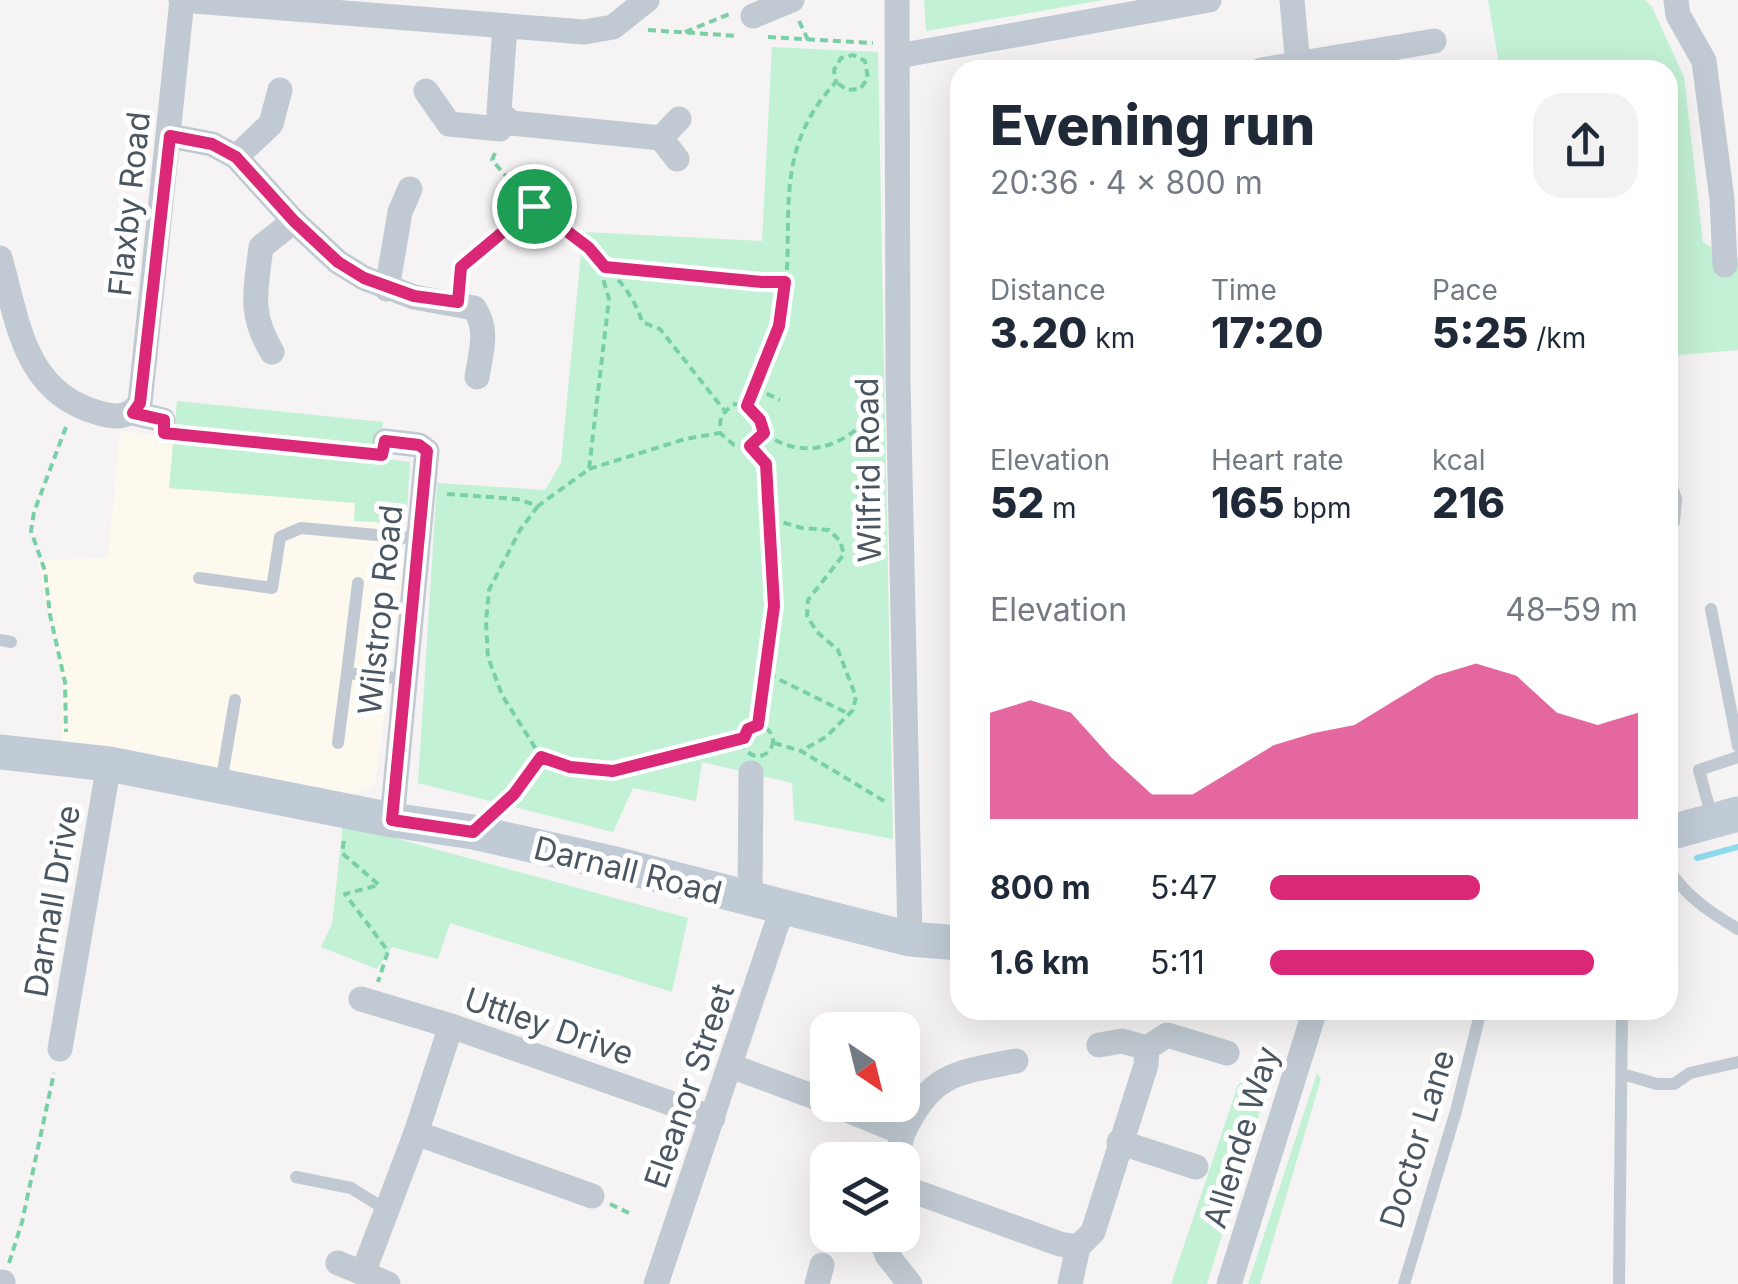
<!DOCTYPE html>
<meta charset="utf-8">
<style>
:root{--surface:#fff;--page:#f2f2f3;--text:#1f2937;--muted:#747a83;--accent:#db2777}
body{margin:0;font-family:Inter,sans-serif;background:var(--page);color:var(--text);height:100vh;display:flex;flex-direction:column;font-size:38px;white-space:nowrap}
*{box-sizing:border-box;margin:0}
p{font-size:32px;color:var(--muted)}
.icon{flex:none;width:55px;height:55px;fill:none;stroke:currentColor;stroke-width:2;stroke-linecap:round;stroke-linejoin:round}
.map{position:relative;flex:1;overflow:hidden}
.details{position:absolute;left:950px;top:60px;width:728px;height:960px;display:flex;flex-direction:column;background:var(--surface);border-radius:30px;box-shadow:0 10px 40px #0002}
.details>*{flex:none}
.needle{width:65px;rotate:145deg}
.controls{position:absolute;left:810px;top:1012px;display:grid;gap:20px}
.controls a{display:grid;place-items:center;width:110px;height:110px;border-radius:20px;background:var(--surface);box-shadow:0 10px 40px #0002;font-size:50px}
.pin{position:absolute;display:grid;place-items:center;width:85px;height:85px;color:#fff;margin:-42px;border:5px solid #fff;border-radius:50%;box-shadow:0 2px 10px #0007}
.round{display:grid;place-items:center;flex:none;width:105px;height:105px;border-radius:30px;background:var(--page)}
.overview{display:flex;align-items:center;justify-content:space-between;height:170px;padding:0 40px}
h1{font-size:55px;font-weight:800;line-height:75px}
.figures{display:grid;grid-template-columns:repeat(3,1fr);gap:15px;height:170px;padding:10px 40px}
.figures div{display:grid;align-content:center}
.figures b{font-size:42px;font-weight:800}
.figures small{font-size:28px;font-weight:400}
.figures p{font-size:28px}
.chart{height:280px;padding:20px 40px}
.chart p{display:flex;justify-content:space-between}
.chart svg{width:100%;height:180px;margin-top:10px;fill:var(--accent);opacity:.7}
ul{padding:0 40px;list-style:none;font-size:32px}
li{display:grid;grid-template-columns:160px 120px 1fr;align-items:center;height:75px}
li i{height:25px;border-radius:12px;background:var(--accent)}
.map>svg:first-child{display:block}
</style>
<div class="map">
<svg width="1738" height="1284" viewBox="0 0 1738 1284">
<rect width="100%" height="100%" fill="#f5f3f3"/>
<!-- commercial -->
<path fill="#fdf9ef" d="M120 431 174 437 170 488 355 503V521L394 523 405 556 375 785 346 799 61 744 63 686 38 560 108 558Z"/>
<!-- green -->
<g fill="#c3f1d5">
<path d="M924 0H1104L926 31Z"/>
<path d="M1488 0H1645L1652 7 1684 77 1703 242 1733 261 1738 258V350L1677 355 1672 336H1668V70H1500Z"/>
<path d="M772 47 878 52 893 839 794 820 792 783 702 762 696 801 633 788 613 832 418 783 437 483 545 490 561 463 583 232 762 241Z"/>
<path d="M177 401 383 422 379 458 410 462 407 512 394 523 354 521 355 503 169 488Z"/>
<path d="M343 824 688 918 672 992 450 923 438 959 392 947 377 969 321 947 332 924Z"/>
<path d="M1267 1059H1276L1207 1284H1171L1238 1085Z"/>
<path d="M1317 1073 1321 1079 1260 1284H1248Z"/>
</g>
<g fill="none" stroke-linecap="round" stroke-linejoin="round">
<!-- stream -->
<path stroke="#90daee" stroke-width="6" d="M1697 858 1738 847"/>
<!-- path -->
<g stroke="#7ad0a6" stroke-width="4" stroke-dasharray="8 5" stroke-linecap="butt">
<path d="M799 21 808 40"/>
<path d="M648 30 738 36"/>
<path d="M685 32 732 13"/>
<path d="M768 37 873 43"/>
<path d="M495 153 492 160C506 176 520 193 535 207 572 238 628 273 642 322L660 329 724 410"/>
<path d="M605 267 762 282H784"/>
<path d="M460 282 461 267 534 205"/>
<path d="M755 388 780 400"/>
<path d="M735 404C752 407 759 417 764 433L750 446 734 445 720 433C719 418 722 412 735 404Z"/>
<path d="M747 406C758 380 772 354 779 326 802 235 763 160 836 82L834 70 841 58 853 55 865 61 868 78 860 89 847 90 836 82"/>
<path d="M66 427 34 512 31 531 45 571 50 615 65 682 66 732"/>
<path d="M764 433C803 462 845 447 874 412"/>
<path d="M180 434 364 453"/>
<path d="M750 446 766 464 774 606 758 725"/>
<path d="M589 469 685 439 720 433"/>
<path d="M447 494 517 499 538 506 589 469 609 299 604 282 605 267"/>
<path d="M538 506 520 530 489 590 486 622 488 657 502 695 541 757 570 767 613 771 744 738"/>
<path d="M771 519 802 528 829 530 840 541 844 554 808 600 807 616 817 632 838 650 856 697 853 710 826 737 801 751"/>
<path d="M768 674 849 714"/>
<circle cx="758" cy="741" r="15"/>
<path d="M774 743 801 751 884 801"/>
<path d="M496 810 514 794 541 757"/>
<path d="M344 841 342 853 379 885 345 894 388 951 378 982"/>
<path d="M610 1204 631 1214"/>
<path d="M9 1263 22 1222 54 1073"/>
</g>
<!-- service -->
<g stroke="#c1cad2" stroke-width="12">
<path d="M1668 475 1676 499 1674 522 1668 526"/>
<path d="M199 578 272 588 280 537 301 528 420 539"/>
<path d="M358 583 347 673 406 679"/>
<path d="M1711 609 1738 746"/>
<path d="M0 640 11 642"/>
<path d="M338 743 347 673"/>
<path d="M221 783 235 700"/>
<path d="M1712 818 1699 770 1738 757"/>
<path d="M1668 868C1684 895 1711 913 1738 929"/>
<path d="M1622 1074 1657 1084H1674L1690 1073 1738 1062"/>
<path d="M296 1177 351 1188 388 1211"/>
<path d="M1404 1284 1456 1111 1481 1010"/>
<path d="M1619 1284 1622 1010"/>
</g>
<!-- minor -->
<g stroke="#c1cad2" stroke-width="25">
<path d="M181 0 584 32 613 27 647 0"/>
<path d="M897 0 898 380 910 939"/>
<path d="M1292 0 1298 66"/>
<path d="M1676 0 1678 15 1704 61 1722 199 1725 265"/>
<path d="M753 16 792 0"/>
<path d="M505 26 499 112 511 123 661 138"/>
<path d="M898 56 1209 0"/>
<path d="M1261 70 1434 41"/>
<path d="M426 91 449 124 500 129"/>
<path d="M170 136 212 144 236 157 294 221 338 262 364 278 414 297 474 308C489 329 481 352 477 377"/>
<path d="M236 157 271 124 280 90"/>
<path d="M677 159 661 138 679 119"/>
<path d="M0 258C18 322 24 393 99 413 116 418 129 418 140 403L182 0"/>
<path d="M387 289 400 212 410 189"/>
<path d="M272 352C248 312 256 290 261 247L294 221"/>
<path d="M133 413 163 420"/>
<path d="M385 441 419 445 427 451 392 820"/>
<path d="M750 901 751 773"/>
<path d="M361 999 451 1026 713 1118"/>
<path d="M1099 1045 1122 1041 1147 1048"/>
<path d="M60 1049 109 764"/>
<path d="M731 1066 828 1102"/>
<path d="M835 1105 903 1133 896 1160"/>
<path d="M416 1133 592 1196"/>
<path d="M903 1133C931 1073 955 1073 1016 1061"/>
<path d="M1119 1142 1196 1167"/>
<path d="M902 1187 1060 1244 1078 1247 1093 1232 1146 1065 1147 1048 1167 1035 1227 1053"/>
<path d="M879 1235 887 1255 910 1284"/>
<path d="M338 1263 363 1273"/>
<path d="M0 1282H3"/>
<path d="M388 1284 363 1273 416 1133 451 1026"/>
<path d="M656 1284 782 909"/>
<path d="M817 1284 822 1265"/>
<path d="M1070 1284 1078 1247"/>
<path d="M1229 1284 1315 1010"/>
</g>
<!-- secondary -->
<g stroke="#c1cbd6" stroke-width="35">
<path d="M0 752 109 764 392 820 473 832 611 863 910 939 960 943"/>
<path d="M1668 833 1738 814"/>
</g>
</g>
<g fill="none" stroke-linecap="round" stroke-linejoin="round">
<!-- route casing -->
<g stroke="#fff" stroke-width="20">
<path id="route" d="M170 136 212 144 236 157 294 221 338 262 364 278 414 296 458 302 461 267 534 206 589 248 605 267 762 282H785L779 326 747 406 760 420 764 433 750 446 766 464 774 606 758 725 748 729 744 738 613 771 570 767 541 757 514 794 473 832 392 820 427 451 419 445 385 441 382 455 164 433V420L133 413 140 403Z"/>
</g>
<!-- route -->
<use href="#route" stroke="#db2777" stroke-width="12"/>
</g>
<g text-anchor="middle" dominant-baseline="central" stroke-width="10" stroke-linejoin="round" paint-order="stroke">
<!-- street labels -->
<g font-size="32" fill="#4a5661" stroke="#fff">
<text transform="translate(129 204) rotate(-84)">Flaxby Road</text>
<text transform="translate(868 470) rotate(-91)">Wilfrid Road</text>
<text transform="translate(380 610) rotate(-84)">Wilstrop Road</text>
<text transform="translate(628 870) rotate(14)">Darnall Road</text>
<text transform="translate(52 901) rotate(-80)">Darnall Drive</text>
<text transform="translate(549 1026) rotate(19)">Uttley Drive</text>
<text transform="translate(689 1086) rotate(-71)">Eleanor Street</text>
<text transform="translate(1241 1137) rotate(-73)">Allende Way</text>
<text transform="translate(1417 1139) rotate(-73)">Doctor Lane</text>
</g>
</g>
</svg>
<div class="controls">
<a><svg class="needle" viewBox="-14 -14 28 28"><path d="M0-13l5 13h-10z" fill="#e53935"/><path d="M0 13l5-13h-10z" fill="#747a83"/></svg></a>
<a><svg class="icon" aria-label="layers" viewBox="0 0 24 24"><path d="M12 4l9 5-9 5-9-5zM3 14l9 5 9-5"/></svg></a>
</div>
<div class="pin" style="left:534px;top:206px;background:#1e9e55"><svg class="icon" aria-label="arrive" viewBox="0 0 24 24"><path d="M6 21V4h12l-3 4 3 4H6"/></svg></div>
<section class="details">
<div class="overview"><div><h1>Evening run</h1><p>20:36 · 4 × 800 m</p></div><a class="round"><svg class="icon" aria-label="share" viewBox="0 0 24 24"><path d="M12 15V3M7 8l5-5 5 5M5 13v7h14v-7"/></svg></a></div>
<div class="figures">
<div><p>Distance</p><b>3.20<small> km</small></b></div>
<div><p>Time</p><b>17:20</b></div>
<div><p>Pace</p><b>5:25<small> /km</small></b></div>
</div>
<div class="figures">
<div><p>Elevation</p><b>52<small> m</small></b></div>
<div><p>Heart rate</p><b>165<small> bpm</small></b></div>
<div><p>kcal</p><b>216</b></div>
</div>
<div class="chart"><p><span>Elevation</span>48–59 m</p>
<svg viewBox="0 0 160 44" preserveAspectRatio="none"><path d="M0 44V18L10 15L20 18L30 29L40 38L50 38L60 32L70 26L80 23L90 21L100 15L110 9L120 6L130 9L140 18L150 21L160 18V44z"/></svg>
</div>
<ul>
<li><b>800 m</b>5:47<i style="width:57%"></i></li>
<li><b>1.6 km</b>5:11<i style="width:88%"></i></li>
</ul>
</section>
</div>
